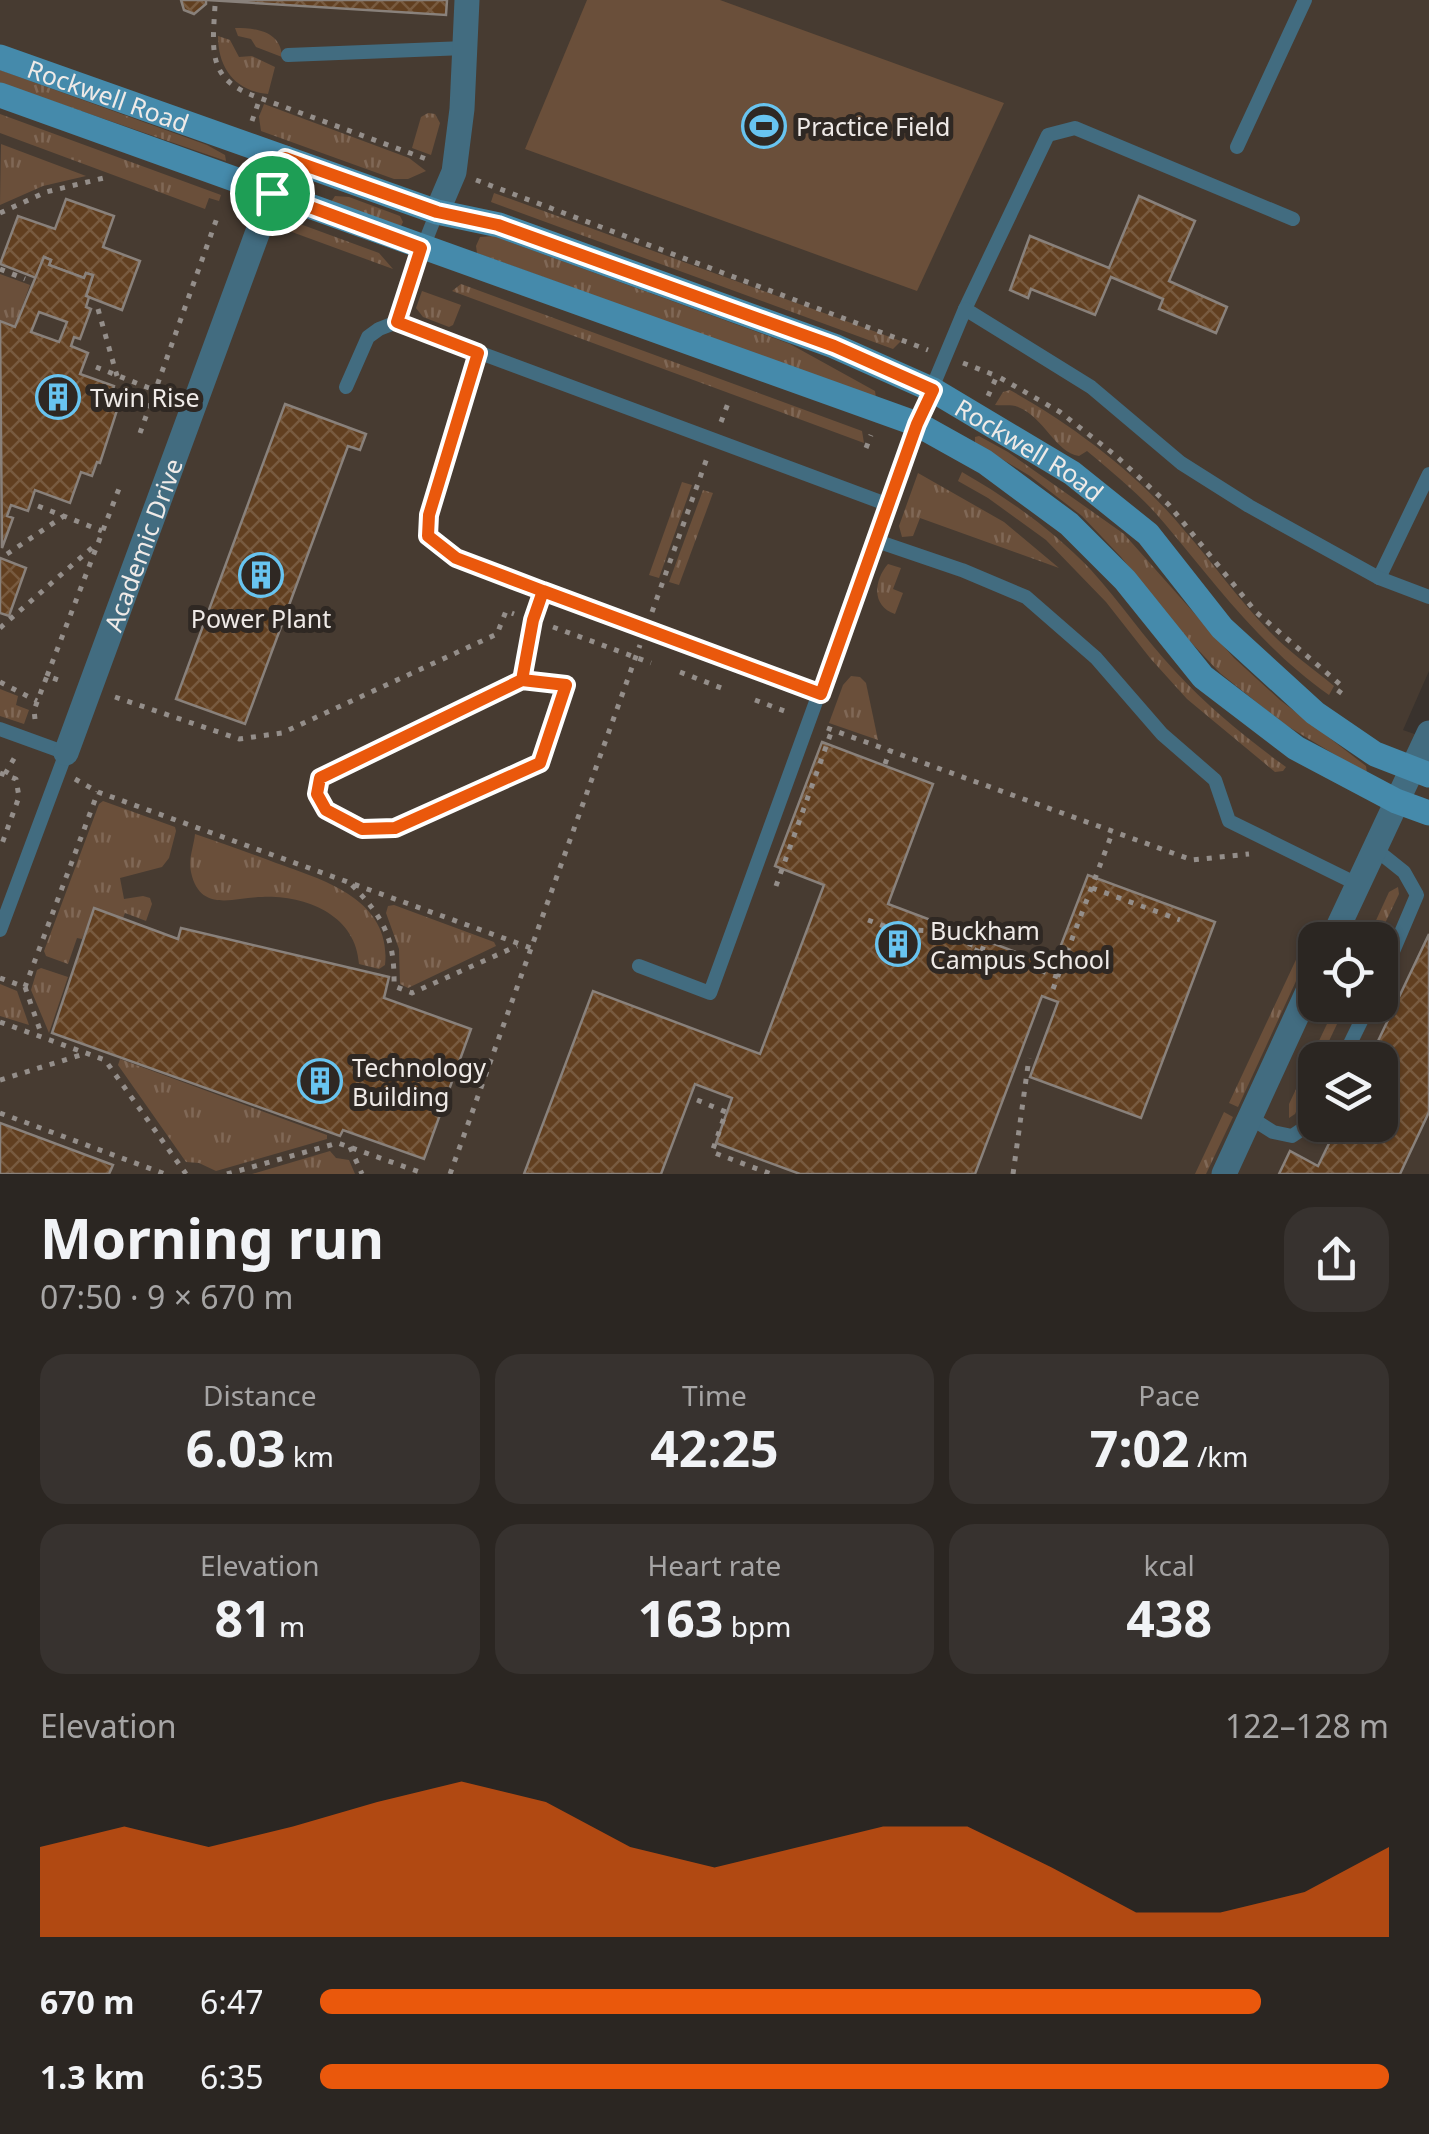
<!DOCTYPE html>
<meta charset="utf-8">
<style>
:root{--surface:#2b2622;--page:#37322f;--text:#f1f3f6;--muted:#a6a5a5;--line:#474340;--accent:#ea580c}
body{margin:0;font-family:"Noto Sans",sans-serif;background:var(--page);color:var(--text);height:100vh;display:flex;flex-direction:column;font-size:38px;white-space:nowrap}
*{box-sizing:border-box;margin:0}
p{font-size:32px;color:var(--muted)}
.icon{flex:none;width:55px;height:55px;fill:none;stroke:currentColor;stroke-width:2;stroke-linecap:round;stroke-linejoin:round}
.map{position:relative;height:1174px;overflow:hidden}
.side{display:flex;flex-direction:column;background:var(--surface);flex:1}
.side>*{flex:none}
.controls{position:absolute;left:1298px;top:922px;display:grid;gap:20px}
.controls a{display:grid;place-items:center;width:100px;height:100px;border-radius:20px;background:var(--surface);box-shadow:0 2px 8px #0004,0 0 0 2px var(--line);font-size:50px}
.pin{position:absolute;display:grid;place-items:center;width:85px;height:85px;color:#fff;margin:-42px;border:5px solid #fff;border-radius:50%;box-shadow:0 2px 10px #0007}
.round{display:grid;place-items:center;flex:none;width:105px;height:105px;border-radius:30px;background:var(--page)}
.headline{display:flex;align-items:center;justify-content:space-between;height:170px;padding:0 40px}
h1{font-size:55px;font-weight:700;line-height:75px}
.stats{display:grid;grid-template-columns:repeat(3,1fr);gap:15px;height:170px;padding:10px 40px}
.stats div{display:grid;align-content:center;border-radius:25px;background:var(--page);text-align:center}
.stats b{font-size:50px;font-weight:700}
.stats small{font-size:28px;font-weight:400}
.stats p{font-size:28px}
.chart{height:280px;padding:20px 40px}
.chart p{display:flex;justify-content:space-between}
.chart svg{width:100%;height:180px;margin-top:10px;fill:var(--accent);opacity:.7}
ul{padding:0 40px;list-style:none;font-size:32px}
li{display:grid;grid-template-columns:160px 120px 1fr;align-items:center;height:75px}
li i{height:25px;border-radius:12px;background:var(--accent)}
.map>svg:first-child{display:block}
</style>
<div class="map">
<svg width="1429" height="1174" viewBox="0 0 1429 1174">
<defs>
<pattern id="grass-tufts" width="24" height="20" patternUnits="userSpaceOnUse" patternTransform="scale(2.5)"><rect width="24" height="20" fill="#6a4f3a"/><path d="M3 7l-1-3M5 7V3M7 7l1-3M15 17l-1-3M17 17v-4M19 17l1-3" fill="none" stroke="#806856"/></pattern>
<pattern id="building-cross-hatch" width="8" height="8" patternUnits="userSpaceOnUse" patternTransform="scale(2.5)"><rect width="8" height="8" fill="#613f20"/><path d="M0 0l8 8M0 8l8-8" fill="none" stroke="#785b40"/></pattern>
</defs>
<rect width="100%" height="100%" fill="#39322d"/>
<!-- built -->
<path fill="#473b31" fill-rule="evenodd" d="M0 0H1429V671L1403 730 1429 739V1174H0ZM1315 940H1380V1005H1315ZM1315 1060H1380V1125H1315Z"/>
<!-- grass -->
<g fill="url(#grass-tufts)">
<path d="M235 28C256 28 281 31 282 57L256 47 251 39 238 36Z"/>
<path d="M218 36 230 40 239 57 252 56 275 67 268 94C235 91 218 68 218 36Z"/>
<path d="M0 70 207 145 225 155 226 161 0 83Z"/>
<path d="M264 104 409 158 426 171 408 179H394L261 131 259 117Z"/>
<path d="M428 113 435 114 440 123 431 155 412 148 421 117Z"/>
<path d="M0 114 221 195 219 201 209 198 205 209 0 133Z"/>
<path d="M1 144 86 176 43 186 0 205Z"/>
<path d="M494 193 901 341 893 349 491 202Z"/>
<path d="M335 196 349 197 400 216 403 222 401 226 331 202Z"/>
<path d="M288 224H300L379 253 393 269 281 228Z"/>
<path d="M493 236 790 344 875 391 876 398 477 253 476 246 480 237Z"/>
<path d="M0 274 30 285 15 326 0 320Z"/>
<path d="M461 284 862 431 864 443 452 291Z"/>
<path d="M422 291 461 305 453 325 449 327 423 317 416 308Z"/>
<path d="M1010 390C1074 426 1137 473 1184 530 1213 563 1238 599 1269 631 1288 651 1312 668 1334 686L1329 695C1262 648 1217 586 1165 524 1143 497 1113 473 1087 451L1079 456C1055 452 1045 418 1018 407 1011 404 1003 406 995 405L1003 392Z"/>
<path d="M979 436 1008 452 1124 534 1234 658 1280 700 1366 766 1367 774 1284 724 1220 673 1185 636 1121 557 1082 516 1030 476 975 443V437Z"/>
<path d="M962 472C1009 499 1053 530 1091 570 1120 602 1145 639 1175 671 1208 707 1246 738 1286 767L1283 771 1275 772 1187 699 1150 658 1106 602 1046 540 988 498 958 481Z"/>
<path d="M918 473 1004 522 1059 568 920 518 913 536 902 537 899 526Z"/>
<path d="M682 482 692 485 659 578 649 575Z"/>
<path d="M703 490 713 493 679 585 669 582Z"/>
<path d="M888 564 901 568 893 589 903 593 895 614C871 606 874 580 888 564Z"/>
<path d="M851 676 860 677 866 683 878 740 829 723 843 685Z"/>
<path d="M0 689 18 696 16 705 29 710 24 724 0 716Z"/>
<path d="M103 801 175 827 176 831 169 858 162 867 120 878 124 899 143 896 150 898 152 904 146 921 125 913 123 918 94 908 82 939 77 938 68 964 46 956 44 951 99 804Z"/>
<path d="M195 834C222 843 249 853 276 863 324 880 392 900 385 965L379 969 359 964C356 915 306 895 262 897 235 897 200 914 191 872 188 859 194 846 195 834Z"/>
<path d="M1398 887 1399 894 1377 940H1367L1389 892Z"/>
<path d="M394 905 494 942 496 946 408 988 400 984 399 949 386 913 388 906Z"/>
<path d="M1320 929 1238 1107 1229 1103 1309 932Z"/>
<path d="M41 968 68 977 49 1033 31 990 37 970Z"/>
<path d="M0 984 17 991 29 1025 0 1016Z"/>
<path d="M1336 1005H1346L1320 1060H1315V1071L1295 1114 1289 1118V1104Z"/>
<path d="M120 1059 327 1135V1139L216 1171 199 1163 186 1162 118 1065Z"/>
<path d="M1224 1112 1233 1117 1206 1174H1195Z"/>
<path d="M330 1151 336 1158 349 1160 355 1174H252Z"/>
</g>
<!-- pitch -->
<path fill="#6a4f3a" d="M587 0H720L1004 103 917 291 525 149Z"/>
<!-- building -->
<g fill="url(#building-cross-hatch)" stroke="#89817b" stroke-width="2.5" fill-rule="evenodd">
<path d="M181 0H206V4L194 14 184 10Z"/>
<path d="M207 0H447L446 15Z"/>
<path d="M1139 196 1195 221 1169 281 1227 307 1216 333 1159 309 1163 299 1111 277 1095 315 1031 289 1028 298 1010 290 1030 236 1109 268Z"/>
<path d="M66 199 114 216 103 247 140 261 122 310 86 296 93 275 86 273 84 278 49 265 51 260 44 257 36 278 0 264 18 216 55 229Z"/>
<path d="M44 257 51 260 49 265 84 278 86 273 93 275 86 296 89 297 86 307 91 309 80 339 74 337 71 346 88 353 80 374 114 386 113 390 119 392 115 403 119 404 100 463 97 462 92 476 81 472 70 503 35 490 28 511 11 505 7 516 13 518 2 548 0 321 15 327ZM39 312 67 322 59 342 31 332Z"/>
<path d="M285 404 366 434 360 450 348 446 245 724 176 699Z"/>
<path d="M0 558 26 568 9 616 0 613Z"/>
<path d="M822 742 933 784 888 904 1053 966 1088 875 1215 922 1141 1118 1030 1077 1058 1002 1042 996 975 1174H800L716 1143 732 1098 695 1084 661 1174H524L593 991 760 1054 824 885 775 866Z"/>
<path d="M94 908 178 939 181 928 389 977 384 998 471 1029 424 1159 343 1130 340 1136 52 1033Z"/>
<path d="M1429 934V1112L1400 1174H1279L1290 1151 1318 1166 1338 1125H1380V1060H1369Z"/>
<path d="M0 1123 113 1165 109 1174H0Z"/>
</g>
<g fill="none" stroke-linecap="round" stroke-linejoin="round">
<!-- path -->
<g stroke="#948e8a" stroke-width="5" stroke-dasharray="5 8" stroke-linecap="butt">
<path d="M215 6C212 54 208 81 260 98"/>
<path d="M252 121 260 98 429 160"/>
<path d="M476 180 928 350"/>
<path d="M0 213 46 192 108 177"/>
<path d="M0 269 25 279"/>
<path d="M98 309 117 376"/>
<path d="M963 363 997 376"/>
<path d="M96 367 154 390"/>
<path d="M988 396 997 376 1060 412 1115 455 1169 505 1256 612 1343 687 1335 698"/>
<path d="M721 422 730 398"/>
<path d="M140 433 217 218"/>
<path d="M866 448 871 435"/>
<path d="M38 506 102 531"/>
<path d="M7 554 64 516"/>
<path d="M652 612 707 458"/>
<path d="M553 627 651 663"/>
<path d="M0 628 94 546"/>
<path d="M680 672 724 689"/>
<path d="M47 676 120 486"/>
<path d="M0 682 37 701"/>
<path d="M115 697 239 739 282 733 497 634 506 611 514 614"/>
<path d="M755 700 790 713"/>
<path d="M35 719 34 710 47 676 64 682"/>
<path d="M827 728 1192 860 1249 854"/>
<path d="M885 764 890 750"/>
<path d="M0 773 16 779 19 797 0 849"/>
<path d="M5 774 16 755"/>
<path d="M75 779 98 792 531 948"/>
<path d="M352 885C384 918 395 939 394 986L412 993 517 946"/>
<path d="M776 886 832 730"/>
<path d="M1092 888 1180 920"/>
<path d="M868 920 892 929 935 931 1058 977"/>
<path d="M971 965 978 947"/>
<path d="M0 978 25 987 98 792"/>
<path d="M25 987 42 1036"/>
<path d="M1053 989 1113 831"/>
<path d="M0 1022 105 1060 186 1174"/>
<path d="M0 1080 84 1054"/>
<path d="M697 1100 726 1112 712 1152 771 1174"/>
<path d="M0 1113 165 1174"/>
<path d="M350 1147 362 1174"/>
<path d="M227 1174 338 1143 425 1174"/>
<path d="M450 1174 640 645"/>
<path d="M1013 1174 1029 1058"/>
</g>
<!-- lane -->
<g stroke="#426c80" stroke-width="14">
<path d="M288 55 465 48"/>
<path d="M1237 147 1305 0"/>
<path d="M437 212 410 280 397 322 889 505"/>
<path d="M965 309 1048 135 1075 128 1293 219"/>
<path d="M479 353 429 515 427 536 440 549 470 564 821 694"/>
<path d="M346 387 368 337 379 329 397 322"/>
<path d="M877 541 962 570 1026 597 1096 658 1162 734 1215 780 1229 821 1357 884"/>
<path d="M1379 578 1429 474"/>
<path d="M522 679 320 778 317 794 326 810 362 829H395L540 763 566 685 522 679 533 620 543 591"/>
<path d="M0 729 66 753 0 930"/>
<path d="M1374 848 1404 872 1417 895 1380 982"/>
<path d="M639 966 710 993 917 424 965 309 1091 387 1181 463 1249 506 1379 578 1429 597"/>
<path d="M1342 1060 1369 1005"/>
<path d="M1251 1118 1273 1132 1292 1136 1310 1124 1315 1114"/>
</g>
<!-- street -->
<g stroke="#426c80" stroke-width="25">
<path d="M437 212 454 172 462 109 467 0"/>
<path id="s1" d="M66 753 285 158"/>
<path d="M1332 940 1429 733"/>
<path d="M1224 1174 1315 976"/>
</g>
<!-- secondary -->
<g stroke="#458aab" stroke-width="25">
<path id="s2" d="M0 57 437 212 499 225 834 346 933 390 1072 473 1148 534 1222 628 1315 713 1375 754 1429 775"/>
<path d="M0 95 917 424 985 462 1069 524 1125 580 1203 677 1296 748 1396 801 1429 813"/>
</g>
</g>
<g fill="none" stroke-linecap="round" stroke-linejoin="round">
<!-- route casing -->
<g stroke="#fff" stroke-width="20">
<path id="route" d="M272 193 421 248 397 322 478 353 429 515 428 536 456 558 543 591 533 620 522 680 320 778 317 794 326 810 362 829 395 828 540 763 566 685 522 680 533 620 543 591 821 694 917 424 933 390 834 346 498 225 437 212 285 158 272 193"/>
</g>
<!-- route -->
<use href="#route" stroke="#ea580c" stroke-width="12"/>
</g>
<!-- icons -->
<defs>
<g id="stadium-ring" transform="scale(2.25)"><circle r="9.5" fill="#2f2823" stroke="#68c4f0" stroke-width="1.5"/><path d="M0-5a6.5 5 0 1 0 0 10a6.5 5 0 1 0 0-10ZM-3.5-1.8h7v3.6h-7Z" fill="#68c4f0"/></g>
<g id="building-ring" transform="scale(2.25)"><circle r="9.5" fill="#2f2823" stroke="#68c4f0" stroke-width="1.5"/><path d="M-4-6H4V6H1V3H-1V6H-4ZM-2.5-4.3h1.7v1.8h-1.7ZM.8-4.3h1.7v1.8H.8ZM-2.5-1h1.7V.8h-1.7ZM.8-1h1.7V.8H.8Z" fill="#68c4f0"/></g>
</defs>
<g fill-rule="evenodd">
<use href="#stadium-ring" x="764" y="126"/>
<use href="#building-ring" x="58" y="397"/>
<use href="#building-ring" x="261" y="575"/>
<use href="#building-ring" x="898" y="944"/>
<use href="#building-ring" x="320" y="1081"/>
</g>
<g text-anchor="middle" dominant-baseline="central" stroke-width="10" stroke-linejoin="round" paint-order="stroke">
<!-- street labels -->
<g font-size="25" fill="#efeae7" stroke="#2f2823">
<text stroke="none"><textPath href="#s2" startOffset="115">Rockwell Road</textPath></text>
<text stroke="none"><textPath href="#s2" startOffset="1105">Rockwell Road</textPath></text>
<text stroke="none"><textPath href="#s1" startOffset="222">Academic Drive</textPath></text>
</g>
<!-- poi labels -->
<g font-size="25" fill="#efeae7" stroke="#2f2823" text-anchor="start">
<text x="796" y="126">Practice Field</text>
<text x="90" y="397">Twin Rise</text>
<text x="261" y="618" text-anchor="middle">Power Plant</text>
<text x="930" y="930">Buckham<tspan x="930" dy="29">Campus School</tspan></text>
<text x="352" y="1067">Technology<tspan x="352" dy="29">Building</tspan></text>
</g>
</g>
</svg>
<div class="controls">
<a><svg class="icon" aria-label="locate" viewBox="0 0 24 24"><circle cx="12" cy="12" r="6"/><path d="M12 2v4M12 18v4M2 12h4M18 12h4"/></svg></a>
<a><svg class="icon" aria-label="layers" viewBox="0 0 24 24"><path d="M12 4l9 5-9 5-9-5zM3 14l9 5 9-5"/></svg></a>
</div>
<div class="pin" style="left:272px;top:193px;background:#1e9e55"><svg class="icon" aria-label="arrive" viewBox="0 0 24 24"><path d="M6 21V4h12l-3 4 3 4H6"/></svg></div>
</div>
<section class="side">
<div class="headline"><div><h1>Morning run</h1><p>07:50 · 9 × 670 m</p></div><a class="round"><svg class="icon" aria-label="share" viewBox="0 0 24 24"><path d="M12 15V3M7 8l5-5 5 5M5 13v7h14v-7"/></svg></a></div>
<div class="stats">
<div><p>Distance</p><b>6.03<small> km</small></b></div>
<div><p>Time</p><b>42:25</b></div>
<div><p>Pace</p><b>7:02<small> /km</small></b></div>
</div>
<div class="stats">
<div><p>Elevation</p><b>81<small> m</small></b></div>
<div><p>Heart rate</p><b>163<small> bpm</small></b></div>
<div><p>kcal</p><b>438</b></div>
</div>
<div class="chart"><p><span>Elevation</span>122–128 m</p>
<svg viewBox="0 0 160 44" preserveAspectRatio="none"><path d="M0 44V22L10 17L20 22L30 17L40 11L50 6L60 11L70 22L80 27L90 22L100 17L110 17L120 27L130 38L140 38L150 33L160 22V44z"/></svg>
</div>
<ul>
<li><b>670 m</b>6:47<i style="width:88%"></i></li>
<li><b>1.3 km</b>6:35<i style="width:100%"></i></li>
</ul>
</section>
